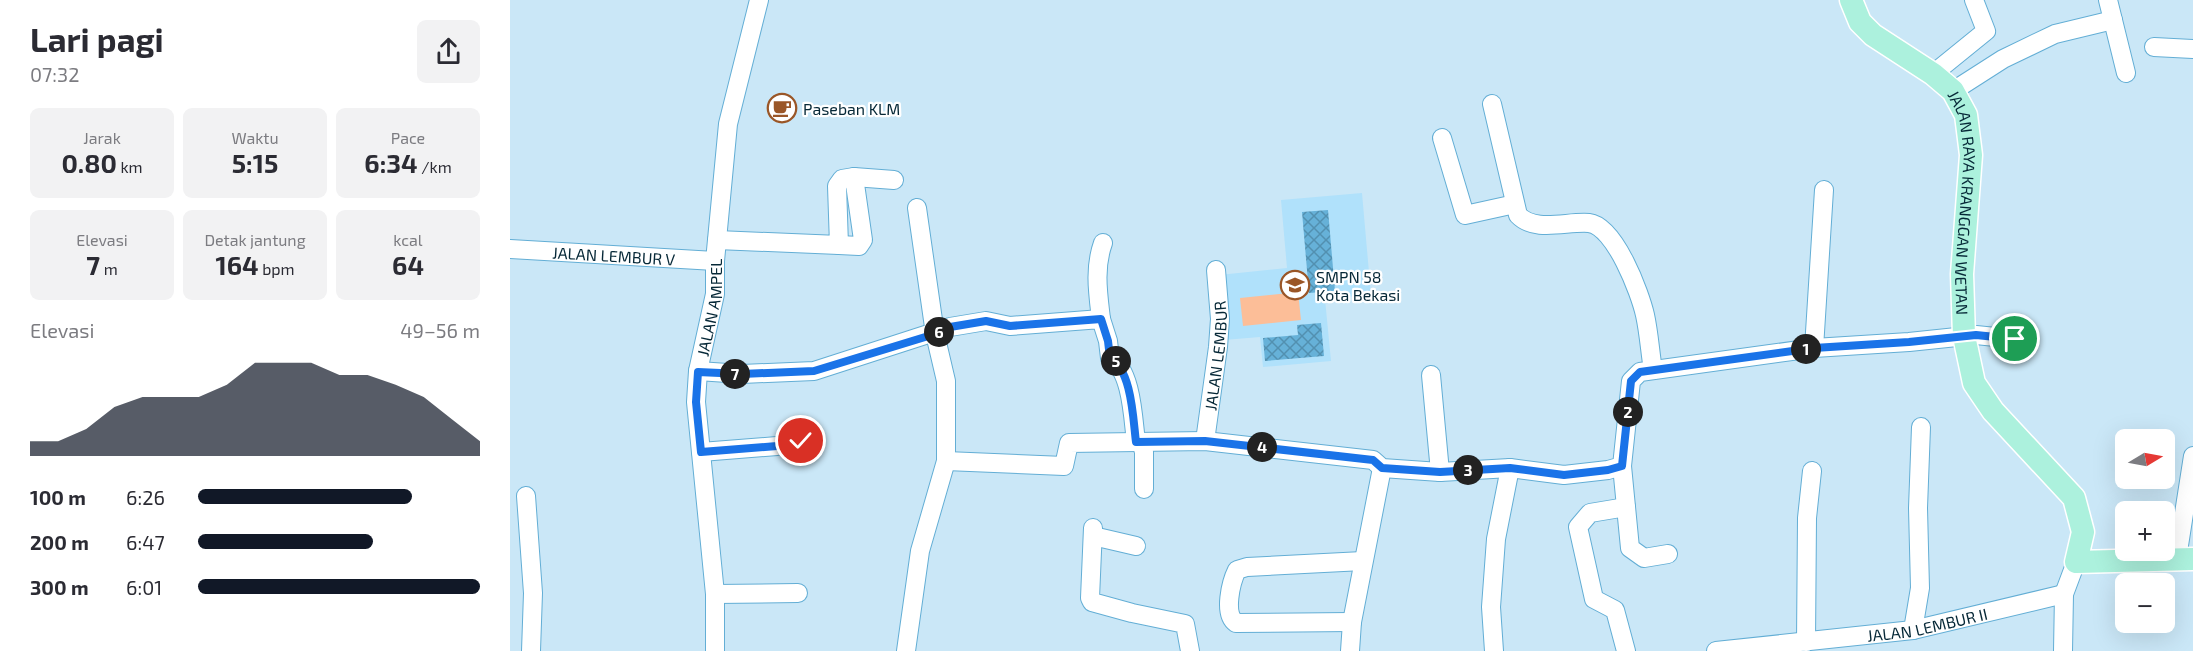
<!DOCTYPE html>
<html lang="id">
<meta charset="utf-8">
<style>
:root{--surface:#fff;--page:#f2f2f3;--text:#2b2b33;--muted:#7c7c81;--accent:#111827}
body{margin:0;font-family:"Exo 2",sans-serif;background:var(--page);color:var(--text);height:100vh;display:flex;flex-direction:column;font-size:22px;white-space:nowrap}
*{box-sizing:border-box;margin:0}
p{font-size:20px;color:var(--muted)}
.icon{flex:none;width:33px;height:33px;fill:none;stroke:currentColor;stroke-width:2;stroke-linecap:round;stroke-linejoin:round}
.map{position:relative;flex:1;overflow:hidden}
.details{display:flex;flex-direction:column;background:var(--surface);width:510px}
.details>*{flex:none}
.needle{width:39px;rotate:80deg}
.tools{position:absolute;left:1605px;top:429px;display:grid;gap:12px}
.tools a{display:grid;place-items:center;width:60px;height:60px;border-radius:9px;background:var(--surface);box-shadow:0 6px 24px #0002;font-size:30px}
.pin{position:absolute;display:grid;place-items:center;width:51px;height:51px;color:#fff;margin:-26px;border:3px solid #fff;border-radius:50%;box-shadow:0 2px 6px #0007}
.km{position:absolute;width:30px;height:30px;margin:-15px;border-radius:50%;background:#222;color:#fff;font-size:16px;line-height:30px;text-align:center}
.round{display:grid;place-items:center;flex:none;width:63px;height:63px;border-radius:9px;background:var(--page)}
.head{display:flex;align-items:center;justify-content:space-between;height:102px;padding:0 30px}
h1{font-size:33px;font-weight:700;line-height:45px}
.metrics{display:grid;grid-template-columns:repeat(3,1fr);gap:9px;height:102px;padding:6px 30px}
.metrics div{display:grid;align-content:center;border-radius:9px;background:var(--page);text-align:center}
.metrics b{font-size:26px;font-weight:700}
.metrics small{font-size:16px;font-weight:400}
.metrics p{font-size:16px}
.chart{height:168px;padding:12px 30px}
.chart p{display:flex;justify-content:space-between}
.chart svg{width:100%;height:108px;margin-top:6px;fill:var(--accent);opacity:.7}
ul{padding:0 30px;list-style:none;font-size:20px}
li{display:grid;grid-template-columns:96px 72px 1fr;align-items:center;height:45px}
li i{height:15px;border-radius:8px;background:var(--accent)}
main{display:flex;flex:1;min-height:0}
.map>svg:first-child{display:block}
</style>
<main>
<section class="details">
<div class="head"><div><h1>Lari pagi</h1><p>07:32</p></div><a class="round"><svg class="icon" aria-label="share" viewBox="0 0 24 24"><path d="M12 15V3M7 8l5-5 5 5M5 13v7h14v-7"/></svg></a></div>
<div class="metrics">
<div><p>Jarak</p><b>0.80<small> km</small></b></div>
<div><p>Waktu</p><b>5:15</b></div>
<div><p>Pace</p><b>6:34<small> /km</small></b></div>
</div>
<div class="metrics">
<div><p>Elevasi</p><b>7<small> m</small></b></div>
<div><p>Detak jantung</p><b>164<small> bpm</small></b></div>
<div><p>kcal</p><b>64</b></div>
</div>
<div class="chart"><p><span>Elevasi</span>49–56 m</p>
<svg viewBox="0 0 160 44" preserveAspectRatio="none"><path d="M0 44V38L10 38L20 33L30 24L40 20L50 20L60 20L70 15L80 6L90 6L100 6L110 11L120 11L130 15L140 20L150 29L160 38V44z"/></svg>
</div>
<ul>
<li><b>100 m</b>6:26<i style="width:76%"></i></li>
<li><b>200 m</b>6:47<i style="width:62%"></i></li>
<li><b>300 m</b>6:01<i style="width:100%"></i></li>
</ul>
</section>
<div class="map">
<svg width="1683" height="651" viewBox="0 0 1683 651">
<defs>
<pattern id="building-cross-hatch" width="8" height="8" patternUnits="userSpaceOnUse" patternTransform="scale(1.5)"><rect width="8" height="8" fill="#66b1d8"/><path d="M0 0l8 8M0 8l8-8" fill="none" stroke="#5290b0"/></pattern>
</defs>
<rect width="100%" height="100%" fill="#cae7f7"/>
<!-- built -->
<path fill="#b0e1fb" d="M852 193 861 295 815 299 821 361 753 367 750 337 714 340 709 275 777 268 771 200Z"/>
<!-- pitch -->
<path fill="#fcbe98" d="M788 292 791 320 733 326 730 298Z"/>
<!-- building -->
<g fill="url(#building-cross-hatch)">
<path d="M818 210 825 291 799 293 792 212Z"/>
<path d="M811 323 814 356 755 361 753 338 788 335 787 325Z"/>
</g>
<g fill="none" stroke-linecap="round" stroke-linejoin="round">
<!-- minor casing -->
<g stroke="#63aed5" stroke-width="20">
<g id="minor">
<path d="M1598 0 1616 73"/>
<path d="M1644 47 1683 49"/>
<path d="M1423 74 1476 31 1464 0"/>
<path d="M1443 91 1493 59 1545 34 1603 20"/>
<path d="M982 104 1008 215C1025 233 1057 221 1079 223 1105 226 1130 293 1135 315 1139 333 1140 352 1143 370"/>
<path d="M932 138 955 215 1005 204"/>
<path d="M207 240 329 245 327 186 332 179 344 177 384 180"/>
<path d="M329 245 349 246 353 240 344 177"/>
<path id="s1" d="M0 249 205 261"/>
<path d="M591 319C588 293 584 268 593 243"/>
<path d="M1304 348 1314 190"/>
<path d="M188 371 232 374 304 371 440 327 476 321 500 326 591 319 598 341 600 358C622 370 623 419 626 442"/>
<path d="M921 375 930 472"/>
<path id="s2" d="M695 441 708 347 710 319 706 270"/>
<path d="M631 442 634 452V489"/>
<path d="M191 452 267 446 291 441"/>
<path d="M436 461 554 466 559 443 695 441 863 460 872 468 930 472 1000 468 1054 475 1098 470 1112 466 1121 381 1130 372 1304 348 1399 342 1466 335 1505 339"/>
<path d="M1112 466 1120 548 1134 558 1158 554"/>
<path d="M16 496 23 593 21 651"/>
<path d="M1116 507 1080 513 1068 527 1084 599 1105 610 1116 651"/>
<path d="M583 528 580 598 582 602 622 613 675 624 680 651"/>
<path d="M583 536 626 546"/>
<path d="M1667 558 1683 456"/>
<path d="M205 594 288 593"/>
<path d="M842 622 726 623C713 614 721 582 727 570L737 567 853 561"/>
<path d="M1403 630 1410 588 1408 508 1411 427"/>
<path d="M1296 642 1297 518 1302 471"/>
<path id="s3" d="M205 651V594L186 402 188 371 205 294V261L218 124 249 0"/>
<path d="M396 651 410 551 436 461V381L425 334 407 208"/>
<path d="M840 651 842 622 872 468"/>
<path d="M984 651 981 607 986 539 1000 468"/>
<path id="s4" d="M1206 651 1403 630 1554 594"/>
<path d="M1553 651 1554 594 1566 562"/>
</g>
</g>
<!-- major casing -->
<g stroke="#fff" stroke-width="25">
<g id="major">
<path id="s5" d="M1341 0 1350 22 1363 35 1423 74 1443 91 1456 115 1461 155 1452 274 1454 336 1464 383 1483 411 1564 498 1573 532 1566 562 1683 559"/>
</g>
</g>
<!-- minor -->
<use href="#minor" stroke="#fff" stroke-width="18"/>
<!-- major -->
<use href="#major" stroke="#acf1dd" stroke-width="22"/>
</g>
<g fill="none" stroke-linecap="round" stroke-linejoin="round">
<!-- route casing -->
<g stroke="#fff" stroke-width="12">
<path id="route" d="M291 441 267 446 191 452 186 402 188 372 232 374 304 371 425 334 440 327 476 321 500 326 591 319 598 341 600 358C622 370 623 419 626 442L695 441 863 460 872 468 930 472 1000 468 1054 475 1098 470 1112 466 1121 381 1130 372 1304 348 1399 342 1466 335 1505 339"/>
</g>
<!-- route -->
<use href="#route" stroke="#1a73e8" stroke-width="8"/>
</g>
<!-- icons -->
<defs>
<g id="cafe-ring" transform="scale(1.5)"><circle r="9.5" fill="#fff" stroke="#9a5627" stroke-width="1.5"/><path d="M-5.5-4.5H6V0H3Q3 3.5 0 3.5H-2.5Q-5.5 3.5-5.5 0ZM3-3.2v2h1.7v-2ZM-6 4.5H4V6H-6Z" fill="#9a5627"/></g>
<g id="school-ring" transform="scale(1.5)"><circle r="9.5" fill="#fff" stroke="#9a5627" stroke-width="1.5"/><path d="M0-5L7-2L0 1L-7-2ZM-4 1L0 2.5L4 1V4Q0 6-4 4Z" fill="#9a5627"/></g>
</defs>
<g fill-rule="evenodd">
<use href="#cafe-ring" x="272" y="108"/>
<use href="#school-ring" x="785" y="285"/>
</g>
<g text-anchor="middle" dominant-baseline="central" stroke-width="4.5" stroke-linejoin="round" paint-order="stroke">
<!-- poi labels -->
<g font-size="16" fill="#062837" stroke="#fff" text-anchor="start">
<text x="293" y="108">Paseban KLM</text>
<text x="806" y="276">SMPN 58<tspan x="806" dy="18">Kota Bekasi</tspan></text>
</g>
<!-- street labels -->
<g font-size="16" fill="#062837" stroke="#fff">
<text stroke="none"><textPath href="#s5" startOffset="254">JALAN RAYA KRANGGAN WETAN</textPath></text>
<text stroke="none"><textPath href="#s1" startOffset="104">JALAN LEMBUR V</textPath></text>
<text stroke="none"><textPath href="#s3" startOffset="346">JALAN AMPEL</textPath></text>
<text stroke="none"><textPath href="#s2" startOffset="86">JALAN LEMBUR</textPath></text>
<text stroke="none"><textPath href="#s4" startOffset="213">JALAN LEMBUR II</textPath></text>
</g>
</g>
</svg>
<div class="tools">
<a><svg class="needle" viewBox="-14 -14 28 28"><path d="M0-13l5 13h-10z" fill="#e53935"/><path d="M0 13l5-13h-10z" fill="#7c7c81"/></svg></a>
<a>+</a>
<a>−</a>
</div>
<div class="pin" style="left:1505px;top:339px;background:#1e9e55"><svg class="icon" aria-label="arrive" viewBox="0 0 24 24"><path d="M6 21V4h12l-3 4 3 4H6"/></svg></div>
<div class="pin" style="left:291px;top:441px;background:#d93025"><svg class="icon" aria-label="check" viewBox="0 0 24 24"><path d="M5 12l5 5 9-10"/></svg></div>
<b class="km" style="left:1296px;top:349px">1</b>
<b class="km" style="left:1118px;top:412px">2</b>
<b class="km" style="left:958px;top:470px">3</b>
<b class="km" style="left:752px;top:447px">4</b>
<b class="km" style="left:606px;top:361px">5</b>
<b class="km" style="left:429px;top:332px">6</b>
<b class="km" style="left:225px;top:374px">7</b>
</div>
</main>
